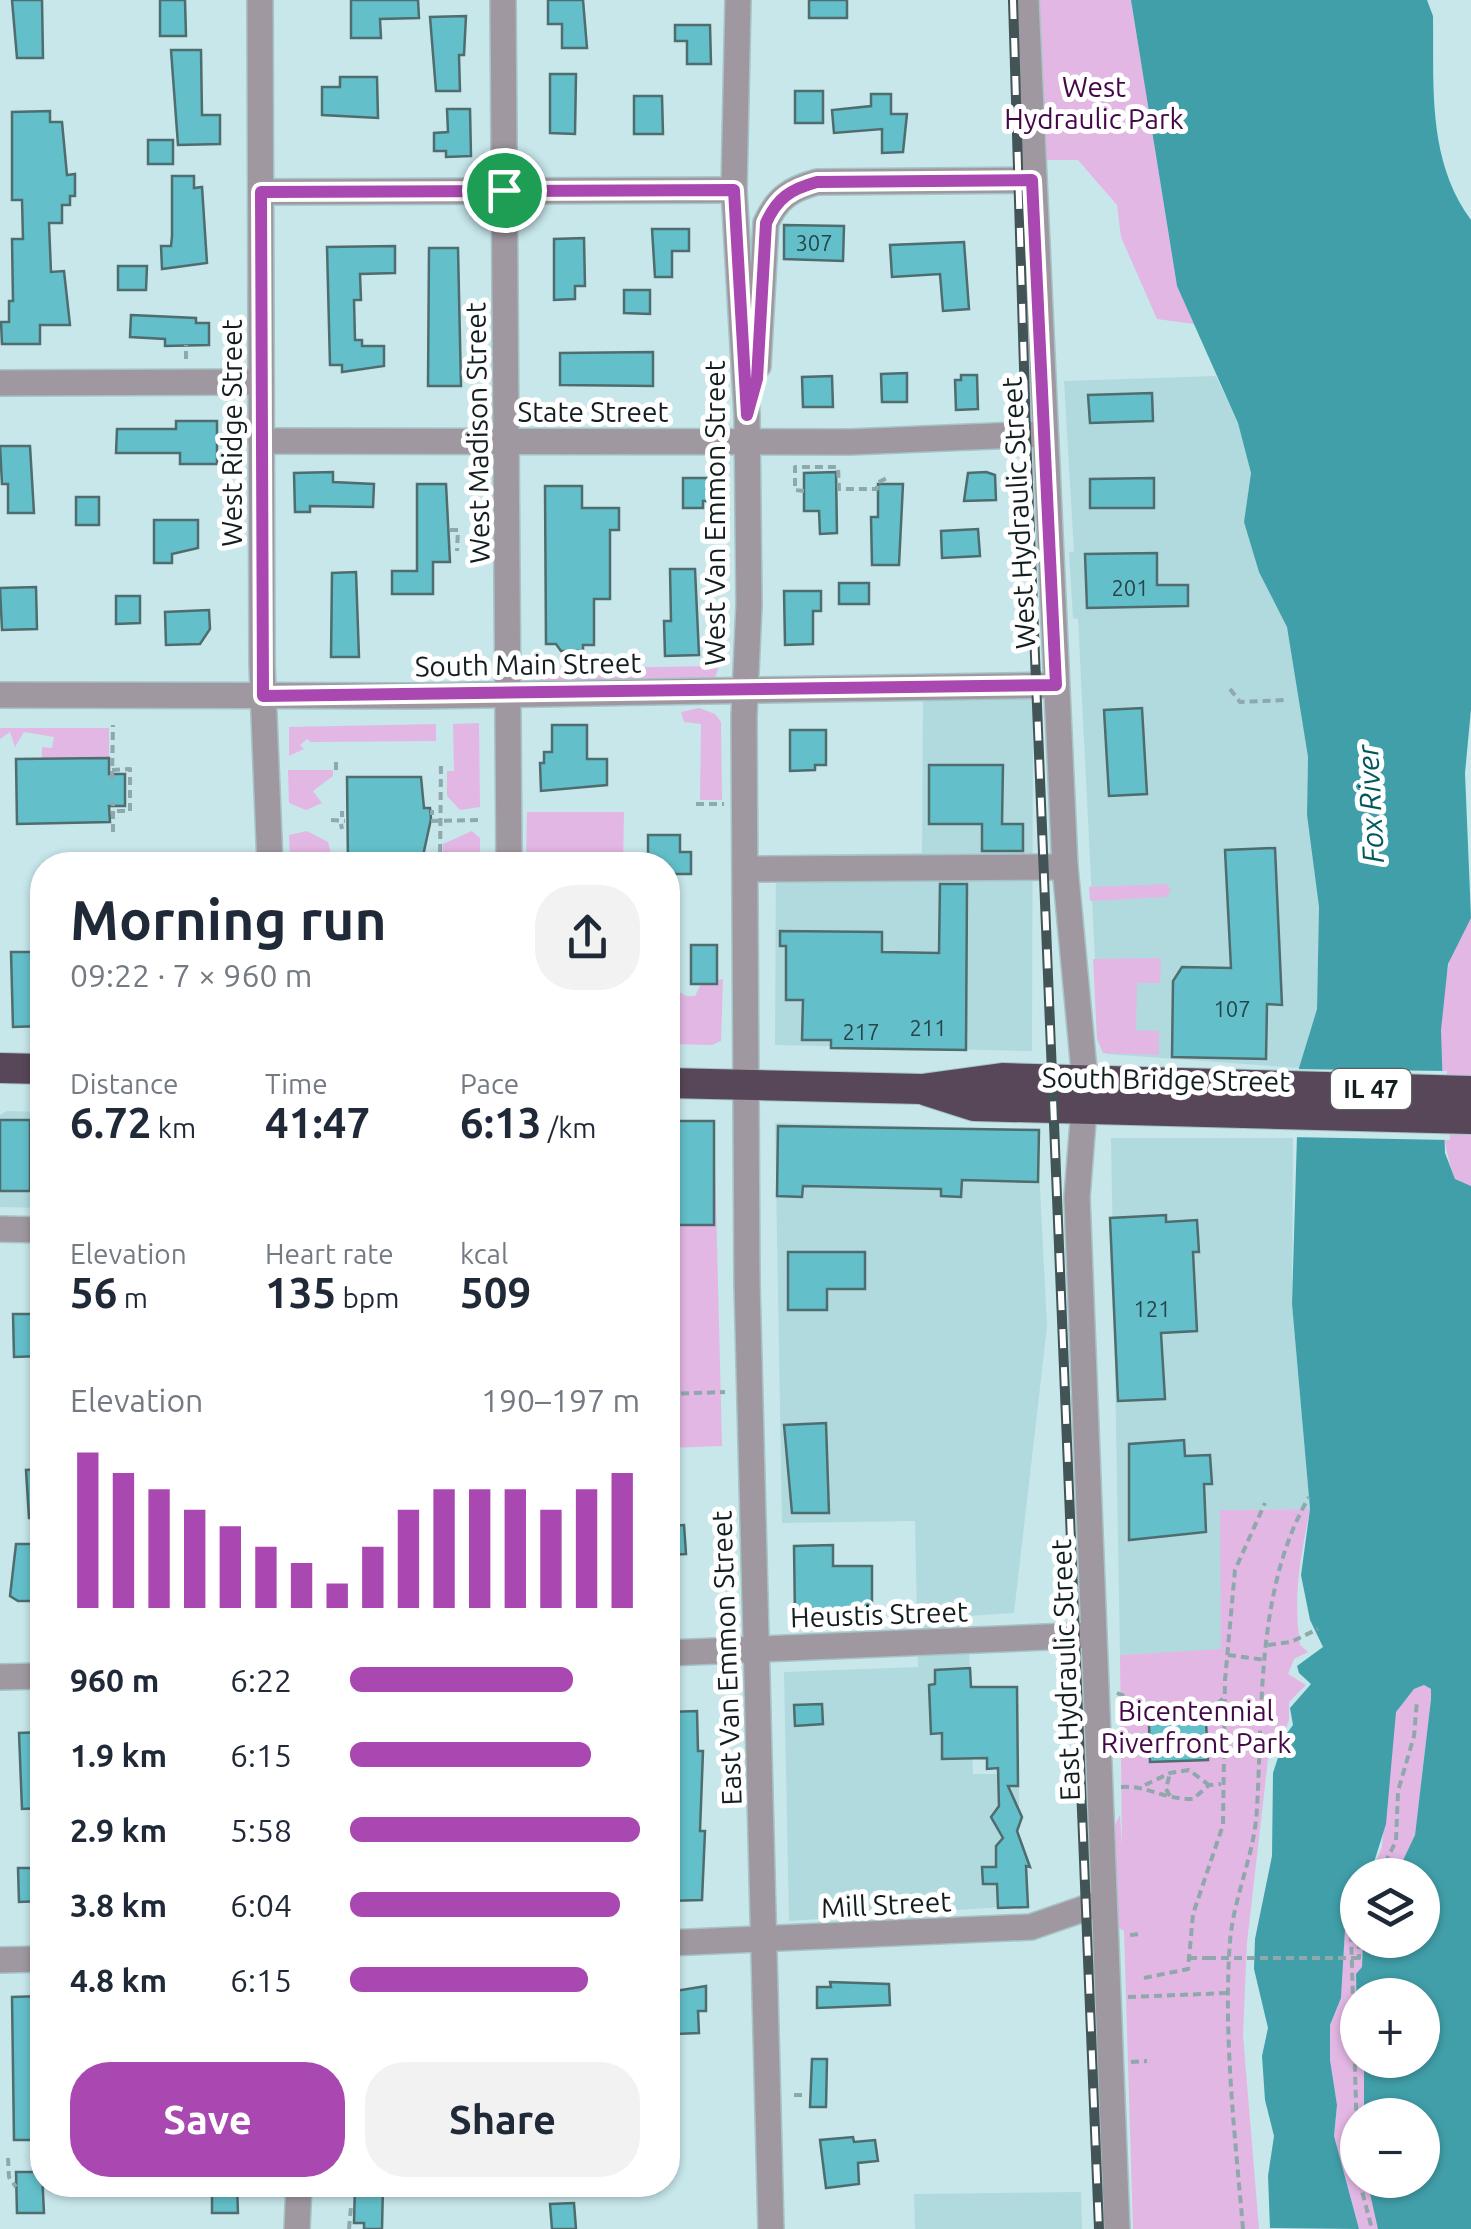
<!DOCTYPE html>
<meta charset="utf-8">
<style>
:root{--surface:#fff;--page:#f2f2f3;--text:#1f2937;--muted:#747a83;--accent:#a948b0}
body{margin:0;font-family:Ubuntu,sans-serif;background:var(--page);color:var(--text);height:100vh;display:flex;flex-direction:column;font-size:38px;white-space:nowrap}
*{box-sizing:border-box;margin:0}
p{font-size:32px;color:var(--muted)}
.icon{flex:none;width:55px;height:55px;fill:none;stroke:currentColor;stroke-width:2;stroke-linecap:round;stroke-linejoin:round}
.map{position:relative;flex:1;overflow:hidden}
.details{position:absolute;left:30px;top:852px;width:650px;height:1345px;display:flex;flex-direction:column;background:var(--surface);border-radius:40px;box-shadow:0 2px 8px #0004}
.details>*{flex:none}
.buttons{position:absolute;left:1340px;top:1858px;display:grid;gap:20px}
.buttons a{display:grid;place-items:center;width:100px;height:100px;border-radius:50%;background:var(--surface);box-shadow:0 2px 8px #0004;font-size:50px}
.pin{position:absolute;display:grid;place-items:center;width:85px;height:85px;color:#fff;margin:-42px;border:5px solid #fff;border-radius:50%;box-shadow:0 2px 10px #0007}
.round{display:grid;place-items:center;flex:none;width:105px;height:105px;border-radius:40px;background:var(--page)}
.summary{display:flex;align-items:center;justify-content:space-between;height:170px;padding:0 40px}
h1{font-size:55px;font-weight:700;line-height:75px}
.metrics{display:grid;grid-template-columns:repeat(3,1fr);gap:15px;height:170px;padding:10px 40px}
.metrics div{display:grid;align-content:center}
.metrics b{font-size:42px;font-weight:700}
.metrics small{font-size:28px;font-weight:400}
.metrics p{font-size:28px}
.chart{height:280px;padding:20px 40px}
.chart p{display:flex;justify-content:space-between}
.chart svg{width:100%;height:180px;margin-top:10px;stroke:var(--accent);stroke-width:6}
.button{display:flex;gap:20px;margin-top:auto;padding:20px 40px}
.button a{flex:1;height:115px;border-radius:40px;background:var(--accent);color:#fff;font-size:40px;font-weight:700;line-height:115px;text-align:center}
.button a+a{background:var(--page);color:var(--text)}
ul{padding:0 40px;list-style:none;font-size:32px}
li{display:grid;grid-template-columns:160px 120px 1fr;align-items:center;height:75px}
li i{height:25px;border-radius:12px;background:var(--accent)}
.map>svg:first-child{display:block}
</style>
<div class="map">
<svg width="1471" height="2229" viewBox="0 0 1471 2229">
<rect width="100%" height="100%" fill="#c7e7eb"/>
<!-- built -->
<g fill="#b1dadf">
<path d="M1216 376 1238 423 1251 473 1244 522 1287 627 1308 757 1307 815 1319 907 1317 1009 1299 1068 1106 1054 1099 1040 1078 619 1073 618 1069 552H1074L1064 381Z"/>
<path d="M1033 694 1032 1051 775 1045 776 855 922 853 923 696Z"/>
<path d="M7 1111 42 1112V1208L0 1207V1115Z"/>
<path d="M775 1123 1037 1129 1047 1327 1014 1613 968 1616 973 1774H1019V1906L789 1921 784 1672 918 1667 915 1521 782 1523Z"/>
<path d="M1111 1138H1293L1292 1304 1310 1509 1221 1510V1650L1120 1655Z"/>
<path d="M1081 2192 1082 2229H915L914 2194Z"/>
</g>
<!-- green -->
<g fill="#e3b7e4">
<path d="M1039 0H1131L1177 286 1194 324 1157 319 1121 237 1117 205 1078 160H1044Z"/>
<path d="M719 666 715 678 541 681 525 669Z"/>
<path d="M699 708 715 714 721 722 722 800H700L701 724 684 722 681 712Z"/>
<path d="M479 723 480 807 460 810 447 796V771H454L453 724Z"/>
<path d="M436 724V741L311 742 307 739 300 745 304 749 289 756V727Z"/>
<path d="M0 728H109V758L42 759V747L52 748 54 737 24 732 15 747 10 732 0 739Z"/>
<path d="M288 770H333V776L313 791 322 803 306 810 289 803Z"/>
<path d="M527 812H624L623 865H526Z"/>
<path d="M307 831 328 842 334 865H290L289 835Z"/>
<path d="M472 831 480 838V865H443V844Z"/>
<path d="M1167 884 1171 891 1166 897 1090 901 1089 887Z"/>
<path d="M1471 918V1186L1455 1179C1434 1126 1436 1025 1448 968 1451 951 1463 934 1471 918Z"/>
<path d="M1161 958 1160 983H1137L1136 1030 1159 1031V1055L1103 1053 1097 1039 1093 959Z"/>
<path d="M723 979 721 1041 712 1045 668 1044V985L686 996H695L701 984Z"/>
<path d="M668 1121H714L722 1446 668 1448Z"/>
<path d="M1310 1509C1300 1561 1293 1593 1300 1645L1308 1652 1294 1659 1288 1674 1306 1685 1289 1702V1720L1281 1743 1270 1742 1247 1943 1243 2035 1259 2229H1133L1124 1931 1117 1927 1114 1827 1120 1815 1122 1847 1120 1655 1221 1649 1220 1510Z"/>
<path d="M1424 1685 1431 1689V1699L1415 1835 1396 1875H1370L1382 1847 1395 1712 1414 1689Z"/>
<path d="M1357 1902 1358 1940H1363L1362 1968 1356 1975 1357 2065 1364 2066 1365 2115H1358V2180H1375L1385 2229H1359L1334 2136 1337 2105 1330 2060V2025L1341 1998 1345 1930Z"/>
</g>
<!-- water -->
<path fill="#419fa9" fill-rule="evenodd" d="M1131 0H1427L1433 16C1434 87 1427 160 1471 220V709L1465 773 1471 918 1448 964 1441 1030 1445 1153 1455 1179 1471 1186V2229H1378L1367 2180H1422V2115H1364V2067L1358 2066 1356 1974 1362 1967 1363 1940 1378 1954 1387 1940H1422V1875H1396L1415 1835 1431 1699V1689L1424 1685 1414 1689 1396 1712 1386 1824 1370 1875H1358L1357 1902 1345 1930 1341 1998 1330 2025V2060L1337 2105 1334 2136 1359 2229 1270 2228 1268 2176 1274 2136 1265 2100 1262 2056 1268 2028 1254 1969 1255 1939 1272 1856 1273 1773 1285 1736 1293 1725 1290 1708 1311 1684 1299 1673 1297 1666 1323 1647 1310 1620 1301 1575 1310 1509 1292 1304 1299 1068 1317 1009 1319 907 1307 815 1308 757 1287 627 1259 572 1244 522 1251 473 1238 423 1177 286ZM1358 1995H1422V2060H1358Z"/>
<!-- pier -->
<path fill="#c7e7eb" d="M1293 1069 1447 1071 1450 1140 1288 1137Z"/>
<!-- building -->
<g fill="#63bfc9" stroke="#4f6c6f" stroke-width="2.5">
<path d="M12 0H42L43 58H17Z"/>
<path d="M160 0H185L186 36H160Z"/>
<path d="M351 0H418L419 18 380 19 381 38H351Z"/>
<path d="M548 0H583L587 48H562V24H548Z"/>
<rect x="809" y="0" width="38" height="18"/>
<path d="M466 16 464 55H459L460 91H436L430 17Z"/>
<path d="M675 25H710L711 64H687V41H675Z"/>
<path d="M171 50H201L202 115H220V144L178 145Z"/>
<path d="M550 74H576L575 134 550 133Z"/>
<path d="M340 77H377L378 118 322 115V87H340Z"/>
<rect x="795" y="91" width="28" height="32"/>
<path d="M871 94H891V114H907L903 152 882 153V129L834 133 832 110 871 106Z"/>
<path d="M634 96H662L663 134H634Z"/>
<path d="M447 109H470L471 156 446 157V151H434V133L448 132Z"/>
<path d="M50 111V122H62L67 175 75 174V196H70V205H62V223H49L51 272 64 271 70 325H40V344H2L1 322H9V301H13L12 239H23L22 200H12V112Z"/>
<rect x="148" y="140" width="25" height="24"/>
<path d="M172 176H194V188L202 187 207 263 162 269 161 246H171L172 236Z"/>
<path d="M784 225 844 226 843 261 784 259Z"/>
<path d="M652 229H689V251H672V277H655Z"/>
<path d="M584 238 585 286H575V299L554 300V239Z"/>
<path d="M964 242 969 309 943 311 940 274 892 277 890 245Z"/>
<path d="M395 246V273L360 274 361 300H354L355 340H362V346H384V366L342 372V365H330L327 247Z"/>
<path d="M429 248H458L461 386H428Z"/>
<path d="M118 266H147L146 290H118Z"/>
<path d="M624 290H650V314L624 313Z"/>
<path d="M131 315 196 318V323H209V345L165 346V339L130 337Z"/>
<path d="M653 352V386L560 385V353Z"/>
<path d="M907 373V402H882L881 374Z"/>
<path d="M961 375H977L978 409 956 410 955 380H961Z"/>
<path d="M832 376 833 407H803L802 377Z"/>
<path d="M1152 393 1153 421 1090 423 1088 395Z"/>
<path d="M176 421H217V464H180V453H116L117 429H176Z"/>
<path d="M0 446H30L34 513H8V484H2Z"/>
<path d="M333 472V482L374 484 373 507 310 506V512H295L294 473Z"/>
<path d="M836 472 837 533 820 534 819 511H804V473Z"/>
<path d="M986 472 995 475 996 500 964 501 968 473Z"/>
<path d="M683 478H708V501H703V508H683Z"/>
<path d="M1154 478V508H1090V479Z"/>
<path d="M417 484H446L450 562H433V594H392V571H417Z"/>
<path d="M878 484H903L899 565H872L871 517H878Z"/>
<path d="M545 486H582V508H619V530H610V599H594V645H583V651H561L556 644H546Z"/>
<rect x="76" y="497" width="23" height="28"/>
<path d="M154 520H198V548L172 554V563H154Z"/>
<path d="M978 529 980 556 942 558 941 531Z"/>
<path d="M1157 553V585H1188V606L1087 608 1085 554Z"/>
<path d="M670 569H695L699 655 665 656 664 621H671Z"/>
<path d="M356 572 359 657H331L332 573Z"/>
<rect x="839" y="583" width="30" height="21"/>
<path d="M36 587 37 629 2 630 0 588Z"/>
<path d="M784 591H821V611H813V644L785 645Z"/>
<path d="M116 596H140V623L116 624Z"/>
<path d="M209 610 210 629 200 644 166 645 165 612Z"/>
<path d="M1142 708 1147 794 1109 796 1104 710Z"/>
<path d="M552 725H587V759H607V785L541 791 540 763H544V752H552Z"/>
<path d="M790 730H826V765H815V770L790 771Z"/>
<path d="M109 758V774H125V806H109L110 822 17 824 16 759Z"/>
<path d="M929 765H1003L1002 824H1023V851H982V824H929Z"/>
<path d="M347 777H421L424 808H430L431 819 421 865H348Z"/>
<path d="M648 835H680V852H691V874H668V865H648Z"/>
<path d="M1275 848 1282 1005 1267 1004 1266 1059 1172 1057 1173 981 1182 967 1231 968 1225 850Z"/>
<path d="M940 884H967L966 1050 831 1048V1040H802L803 1000H786V946H780V931L882 932V952L939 953Z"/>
<rect x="691" y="945" width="26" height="39"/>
<path d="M11 952H42V1026L13 1027Z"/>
<rect x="0" y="1120" width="30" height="71"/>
<rect x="668" y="1121" width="46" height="104"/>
<path d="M778 1126 1039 1130 1038 1182 962 1180 961 1197 941 1196V1189L803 1186 802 1197 777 1196Z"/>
<path d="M1166 1215V1222L1197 1220 1199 1252H1193L1197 1331 1161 1333 1165 1399 1118 1401 1110 1218Z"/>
<path d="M788 1252H865V1289H827V1310H788Z"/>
<path d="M13 1314H42V1356L14 1357Z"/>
<path d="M826 1423 829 1513H792L784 1425Z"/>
<path d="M1184 1440 1185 1456 1210 1455 1212 1484H1204L1206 1532 1129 1540V1444Z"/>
<path d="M42 1469V1518H29L26 1470Z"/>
<path d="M684 1525 686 1554 668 1555V1526Z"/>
<path d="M16 1544H41L42 1591H32L33 1601H18L10 1596Z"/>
<path d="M833 1545V1566H872V1617L795 1618 794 1546Z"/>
<path d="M970 1668 971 1687H1017L1018 1786H1008L1022 1817 1017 1831 1030 1867 1026 1866 1028 1907 998 1908 997 1884H983L982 1867H996V1846L1003 1838 991 1817 999 1806 998 1768 987 1769V1758L942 1759V1733L931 1734 929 1685 935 1684V1670Z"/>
<path d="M822 1704 823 1724 795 1726 794 1705Z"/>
<path d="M697 1711 698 1751H703L700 1831H705L702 1900 668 1901V1712Z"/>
<path d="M1206 1722 1208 1760 1150 1762 1149 1724Z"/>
<path d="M42 1732V1808L22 1809 19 1733Z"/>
<path d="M18 1868H42V1901L19 1902Z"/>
<path d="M830 1982 889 1984 890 2005 817 2008V1987H831Z"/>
<path d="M706 1986V2011H698L699 2033 676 2034 675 1991Z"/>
<path d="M42 1996V2140H14L12 1997Z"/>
<path d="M812 2059H827L826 2107H810Z"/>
<path d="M853 2137 854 2142 875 2140 878 2161 858 2163 859 2184 826 2188 820 2140Z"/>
<path d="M16 2172H42L44 2213H17Z"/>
<path d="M212 2185H237L238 2213H212Z"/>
<path d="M355 2185H383L382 2229H364V2223H354Z"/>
<path d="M574 2203 576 2229H552L550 2204Z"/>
</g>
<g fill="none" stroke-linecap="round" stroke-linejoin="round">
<!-- minor casing -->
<g stroke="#a6c3c6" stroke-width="28">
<g id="minor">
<path d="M260 0 262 665 270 865"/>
<path d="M503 0 509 865"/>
<path d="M738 0 734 190 747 415 749 605 744 716 747 1283 771 2229"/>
<path d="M1026 0 1065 867 1085 1081"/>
<path d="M261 192 734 190"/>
<path d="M758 366 766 223C777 198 791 189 817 182L1033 180"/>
<path d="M0 383 261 382"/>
<path d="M261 441 850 442 1045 434"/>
<path d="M0 695 421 696 1056 685"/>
<path d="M747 869 1065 867"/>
<path d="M1084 1109 1077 1197 1117 2229"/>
<path d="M0 1229 42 1230"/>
<path d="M668 1653 1093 1635"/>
<path d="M0 1677 42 1676"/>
<path d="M668 1943 1031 1927 1103 1902"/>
<path d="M0 1960 42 1959"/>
<path d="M297 2229 299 2185"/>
</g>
</g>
<!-- highway casing -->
<g stroke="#a6c3c6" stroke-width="32">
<g id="highway">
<path d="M0 1068 42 1069"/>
<path d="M668 1083 922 1089 1002 1078 1471 1091"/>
<path d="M927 1091 974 1106 1471 1119"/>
</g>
</g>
<!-- path -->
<g stroke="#8fa8ac" stroke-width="4" stroke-dasharray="8 5" stroke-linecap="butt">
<path d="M186 359V345"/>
<path d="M804 491 795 490V467H838L839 489H877V483L889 477"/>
<path d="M450 530H458L457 551"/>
<path d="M1230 689 1240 702 1285 700"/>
<path d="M336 762V771"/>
<path d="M112 770 130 769V811H112"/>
<path d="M112 779 113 725"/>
<path d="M696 804H724"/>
<path d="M432 810V815"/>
<path d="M342 817V811"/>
<path d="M331 820 345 821"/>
<path d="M431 821 482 820"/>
<path d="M341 824 342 829"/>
<path d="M113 832V802"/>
<path d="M440 865 441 761"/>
<path d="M668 1394 725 1392"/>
<path d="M1268 1645 1291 1642 1318 1629"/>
<path d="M1228 1655 1266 1660"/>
<path d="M1117 1693C1151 1707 1194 1725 1225 1697"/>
<path d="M39 1697 41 1732"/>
<path d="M1209 1741H1224"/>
<path d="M1145 1785 1170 1773 1189 1770 1209 1785"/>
<path d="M1121 1787C1147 1785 1165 1800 1193 1799L1209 1785 1221 1784"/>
<path d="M1170 1796 1166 1789 1170 1773"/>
<path d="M1379 1875 1396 1841 1398 1791 1414 1736 1417 1701"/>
<path d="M1358 1923 1351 1933 1358 2173"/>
<path d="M1130 1935 1141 1934"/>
<path d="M1189 1958H1208"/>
<path d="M1355 1958H1359V1940"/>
<path d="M1144 1978 1188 1969 1193 1914 1223 1825 1225 1680 1235 1570 1265 1503"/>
<path d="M1128 1997 1228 1993"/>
<path d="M1131 2062 1147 2061"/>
<path d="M794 2095H805"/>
<path d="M8 2158 9 2177 16 2187"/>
<path d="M1359 2180 1372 2229"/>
<path d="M349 2229 351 2207H355"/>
<path d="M1243 2229C1235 2135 1223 2035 1230 1941 1234 1895 1255 1854 1257 1808 1263 1706 1256 1588 1309 1497"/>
</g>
<!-- minor -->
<use href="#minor" stroke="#a098a0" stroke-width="25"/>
<!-- highway -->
<use href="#highway" stroke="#584758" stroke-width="30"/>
<!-- rail casing -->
<g stroke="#425456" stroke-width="10">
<path id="rail" d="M1013 0 1026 435 1099 2229"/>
</g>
<!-- rail -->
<use href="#rail" stroke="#fff" stroke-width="6" stroke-dasharray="19" stroke-linecap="butt"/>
<!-- path-bridge -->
<path stroke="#8fa8ac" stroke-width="4" stroke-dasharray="8 5" stroke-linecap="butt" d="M1208 1958H1355"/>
</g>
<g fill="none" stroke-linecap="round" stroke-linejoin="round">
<!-- route casing -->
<g stroke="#fff" stroke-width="20">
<path id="route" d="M1032 180 1056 685 263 696 261 192 734 190 747 415 757 379 766 223C777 198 791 189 817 182Z"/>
</g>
<!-- route -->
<use href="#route" stroke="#a948b0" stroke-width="12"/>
</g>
<g text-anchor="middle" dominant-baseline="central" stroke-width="10" stroke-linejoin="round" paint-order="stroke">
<!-- number labels -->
<g font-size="22" fill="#26464a">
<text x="814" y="242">307</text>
<text x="1130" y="587">201</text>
<text x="1232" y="1008">107</text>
<text x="928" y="1027">211</text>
<text x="861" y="1031">217</text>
<text x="1152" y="1308">121</text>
</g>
<!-- shield labels -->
<rect fill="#fff" stroke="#596263" stroke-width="2.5" x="1331" y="1069" width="80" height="40" rx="8"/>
<g font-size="25" font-weight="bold" fill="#121e20">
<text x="1371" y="1089">IL 47</text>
</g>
<!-- park labels -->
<g font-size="28" fill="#440848" stroke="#fff">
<text x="1094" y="86">West<tspan x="1094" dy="32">Hydraulic Park</tspan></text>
<text x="1196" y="1710">Bicentennial<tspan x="1196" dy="32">Riverfront Park</tspan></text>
</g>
<!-- street labels -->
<g font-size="28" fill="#121e20" stroke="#fff">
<text x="593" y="411">State Street</text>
<text transform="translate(231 433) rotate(-90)">West Ridge Street</text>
<text transform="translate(477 433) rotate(-91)">West Madison Street</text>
<text transform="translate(714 513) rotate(-90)">West Van Emmon Street</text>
<text transform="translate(1018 513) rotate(-93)">West Hydraulic Street</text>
<text transform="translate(528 664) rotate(-1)">South Main Street</text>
<text transform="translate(1166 1079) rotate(1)">South Bridge Street</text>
<text transform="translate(879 1614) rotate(-2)">Heustis Street</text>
<text transform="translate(726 1658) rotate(-92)">East Van Emmon Street</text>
<text transform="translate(1065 1670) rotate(-92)">East Hydraulic Street</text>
<text transform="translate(886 1904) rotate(-3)">Mill Street</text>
</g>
<!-- water labels -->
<g font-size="30" font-style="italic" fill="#01585f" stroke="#fff">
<text transform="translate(1370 804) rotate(-93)">Fox River</text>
</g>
</g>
</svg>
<div class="buttons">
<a><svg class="icon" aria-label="layers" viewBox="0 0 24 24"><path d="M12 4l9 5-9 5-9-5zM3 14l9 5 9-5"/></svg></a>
<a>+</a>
<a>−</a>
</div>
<div class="pin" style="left:504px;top:190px;background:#1e9e55"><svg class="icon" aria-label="arrive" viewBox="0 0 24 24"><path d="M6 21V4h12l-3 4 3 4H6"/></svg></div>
<section class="details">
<div class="summary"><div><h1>Morning run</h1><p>09:22 · 7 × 960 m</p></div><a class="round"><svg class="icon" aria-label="share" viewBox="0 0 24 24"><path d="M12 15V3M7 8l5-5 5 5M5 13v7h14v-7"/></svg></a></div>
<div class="metrics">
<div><p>Distance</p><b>6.72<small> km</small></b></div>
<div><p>Time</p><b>41:47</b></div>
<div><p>Pace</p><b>6:13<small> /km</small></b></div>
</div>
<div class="metrics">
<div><p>Elevation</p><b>56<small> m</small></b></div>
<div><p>Heart rate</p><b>135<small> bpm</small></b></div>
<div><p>kcal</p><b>509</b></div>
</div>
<div class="chart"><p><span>Elevation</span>190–197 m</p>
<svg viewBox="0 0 160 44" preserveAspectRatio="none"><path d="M5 44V6M15 44V11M25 44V15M35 44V20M45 44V24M55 44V29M65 44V33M75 44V38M85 44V29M95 44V20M105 44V15M115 44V15M125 44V15M135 44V20M145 44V15M155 44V11"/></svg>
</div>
<ul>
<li><b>960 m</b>6:22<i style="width:77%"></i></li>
<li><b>1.9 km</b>6:15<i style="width:83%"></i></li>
<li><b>2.9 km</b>5:58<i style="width:100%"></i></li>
<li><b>3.8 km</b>6:04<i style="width:93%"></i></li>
<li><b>4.8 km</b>6:15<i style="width:82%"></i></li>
</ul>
<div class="button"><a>Save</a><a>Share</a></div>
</section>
</div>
